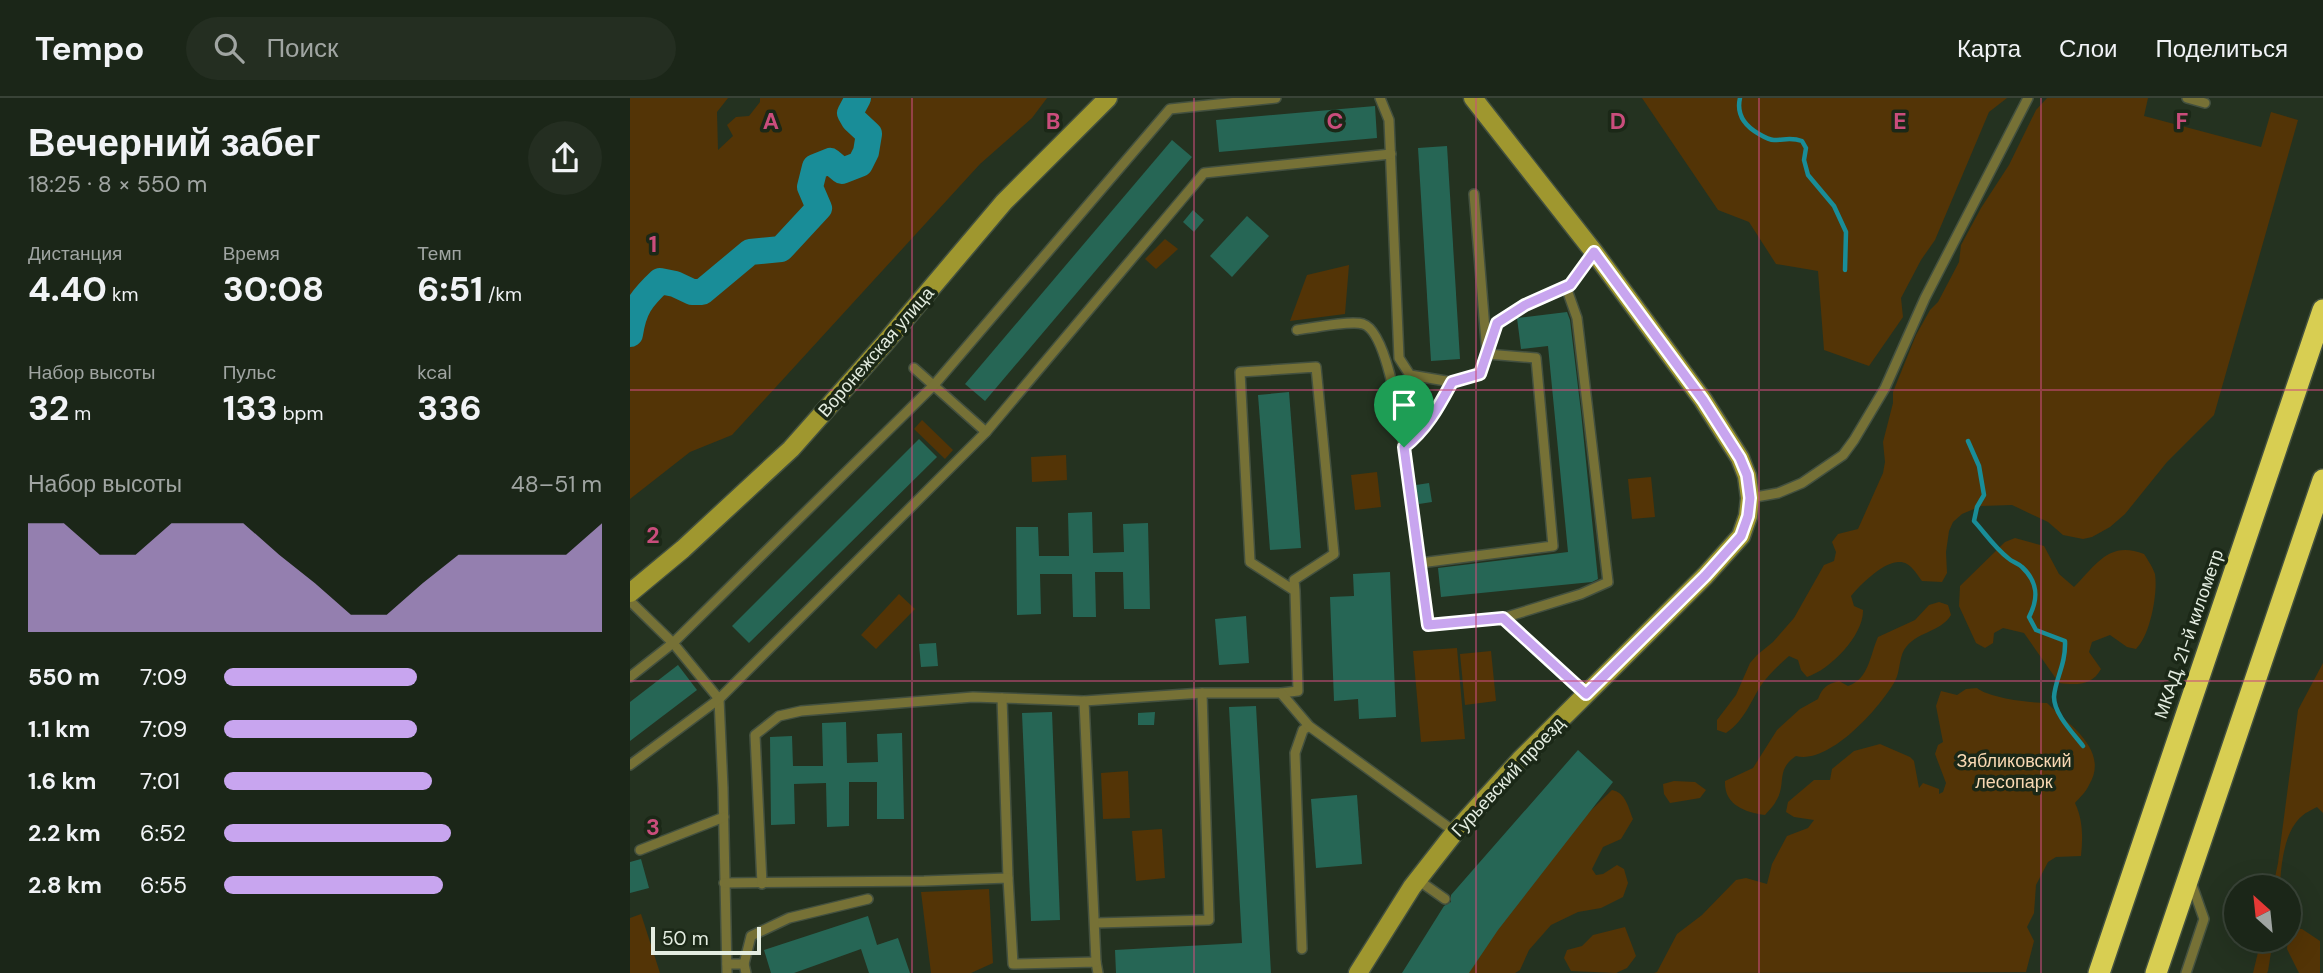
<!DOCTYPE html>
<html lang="ru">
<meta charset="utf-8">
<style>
:root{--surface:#1b2618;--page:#242e21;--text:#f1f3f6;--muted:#a0a5a2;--line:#394337;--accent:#c8a5ef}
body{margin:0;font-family:"DM Sans",sans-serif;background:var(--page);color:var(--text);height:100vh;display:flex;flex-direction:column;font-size:26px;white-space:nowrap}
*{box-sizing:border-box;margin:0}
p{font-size:23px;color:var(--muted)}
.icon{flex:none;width:38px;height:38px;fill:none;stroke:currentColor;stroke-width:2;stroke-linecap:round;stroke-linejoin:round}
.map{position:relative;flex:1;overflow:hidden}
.details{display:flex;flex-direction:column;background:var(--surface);width:630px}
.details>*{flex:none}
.needle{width:46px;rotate:333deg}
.tools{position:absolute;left:1594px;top:777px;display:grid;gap:14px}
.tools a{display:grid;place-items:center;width:77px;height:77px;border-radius:50%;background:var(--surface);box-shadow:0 7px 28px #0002,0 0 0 2px var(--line);font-size:35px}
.scale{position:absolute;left:21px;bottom:18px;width:110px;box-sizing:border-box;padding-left:7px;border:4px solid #e4ede1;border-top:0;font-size:19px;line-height:24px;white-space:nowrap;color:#e4ede1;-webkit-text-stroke:5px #1b2817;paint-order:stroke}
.pin{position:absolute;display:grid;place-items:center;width:60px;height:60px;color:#fff;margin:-72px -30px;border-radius:50% 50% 50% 0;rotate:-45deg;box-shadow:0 0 7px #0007}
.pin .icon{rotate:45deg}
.round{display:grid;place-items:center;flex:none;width:74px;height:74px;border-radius:37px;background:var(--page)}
.head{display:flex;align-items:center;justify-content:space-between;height:119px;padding:0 28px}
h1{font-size:38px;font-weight:700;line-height:52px}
.metrics{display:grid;grid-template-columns:repeat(3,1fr);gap:10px;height:119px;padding:7px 28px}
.metrics div{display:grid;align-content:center}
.metrics b{font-size:35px;font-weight:700}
.metrics small{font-size:19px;font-weight:400}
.metrics p{font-size:19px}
.chart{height:196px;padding:14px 28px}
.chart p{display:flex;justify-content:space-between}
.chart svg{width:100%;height:126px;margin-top:7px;fill:var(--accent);opacity:.7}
ul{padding:0 28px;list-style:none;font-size:23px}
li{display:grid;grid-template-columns:112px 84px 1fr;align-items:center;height:52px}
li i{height:18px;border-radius:9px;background:var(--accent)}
header{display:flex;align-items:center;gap:42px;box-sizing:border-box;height:98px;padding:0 35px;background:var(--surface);border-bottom:2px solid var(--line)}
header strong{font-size:33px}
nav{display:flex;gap:38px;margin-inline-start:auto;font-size:24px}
.search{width:490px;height:63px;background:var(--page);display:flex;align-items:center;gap:18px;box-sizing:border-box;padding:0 24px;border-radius:38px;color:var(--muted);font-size:26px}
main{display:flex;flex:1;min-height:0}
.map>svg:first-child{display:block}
</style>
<header>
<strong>Tempo</strong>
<div class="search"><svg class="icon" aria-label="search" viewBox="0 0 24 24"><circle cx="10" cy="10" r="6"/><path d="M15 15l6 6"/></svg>Поиск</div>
<nav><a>Карта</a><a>Слои</a><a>Поделиться</a></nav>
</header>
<main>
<section class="details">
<div class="head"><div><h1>Вечерний забег</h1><p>18:25 · 8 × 550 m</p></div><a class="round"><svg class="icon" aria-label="share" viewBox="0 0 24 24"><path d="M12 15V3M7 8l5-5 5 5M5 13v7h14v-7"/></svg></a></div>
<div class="metrics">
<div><p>Дистанция</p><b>4.40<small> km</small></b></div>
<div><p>Время</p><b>30:08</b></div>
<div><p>Темп</p><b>6:51<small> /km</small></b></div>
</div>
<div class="metrics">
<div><p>Набор высоты</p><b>32<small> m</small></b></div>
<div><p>Пульс</p><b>133<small> bpm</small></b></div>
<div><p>kcal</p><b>336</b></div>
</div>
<div class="chart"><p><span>Набор высоты</span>48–51 m</p>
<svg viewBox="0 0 160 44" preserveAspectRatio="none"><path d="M0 44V6L10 6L20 17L30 17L40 6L50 6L60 6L70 17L80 27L90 38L100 38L110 27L120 17L130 17L140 17L150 17L160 6V44z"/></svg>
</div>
<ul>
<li><b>550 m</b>7:09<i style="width:51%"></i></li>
<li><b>1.1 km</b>7:09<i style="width:51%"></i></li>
<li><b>1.6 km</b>7:01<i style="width:55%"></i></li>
<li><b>2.2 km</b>6:52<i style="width:60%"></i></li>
<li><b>2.8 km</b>6:55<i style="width:58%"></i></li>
</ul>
</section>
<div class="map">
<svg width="1693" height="875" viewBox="0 0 1693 875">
<rect width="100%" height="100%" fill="#243220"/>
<!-- green -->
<g fill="#533406">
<path d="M0 0H98L87 14 88 52 103 38 97 27 106 19 119 18 130 4V0H417L402 20 350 66 102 337 60 354 0 401Z"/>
<path d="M1012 0H1377L1359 14 1305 142 1291 162 1271 200 1273 219 1239 268 1194 252 1188 173 1146 166 1119 124 1088 112Z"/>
<path d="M1417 0H1518L1514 18 1631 49 1641 14 1668 22 1584 317 1537 364 1495 416 1480 429 1462 439 1453 441 1433 437 1418 424 1382 407 1351 408 1332 416 1323 424 1319 433 1316 454 1317 475 1312 484 1292 483C1288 478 1283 469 1277 466 1260 456 1231 486 1221 498L1224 508 1233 512C1234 537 1200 572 1177 579L1171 572 1168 562 1159 558C1149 567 1139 576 1132 586 1120 604 1115 622 1096 635L1087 632V622L1106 597 1120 565 1127 557 1143 544 1164 520 1194 467 1204 463 1206 454 1202 444 1208 436 1228 431 1253 375 1255 364 1253 344 1263 305V294L1286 237 1300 212 1308 204 1329 164 1331 147 1351 110 1379 67 1406 12Z"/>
<path d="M535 141 548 151 526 171 515 161Z"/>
<path d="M719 167 715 216 660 223 677 177Z"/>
<path d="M292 322 323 352 315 361 284 331Z"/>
<path d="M436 357 437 382 402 384 401 359Z"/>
<path d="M747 374 751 409 725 412 721 377Z"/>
<path d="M1021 379 1025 419 1002 421 998 381Z"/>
<path d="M1385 440 1414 448 1429 476 1444 489C1466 467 1479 442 1514 456 1518 462 1523 470 1525 476 1528 496 1520 538 1506 551L1497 549 1480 537 1462 544 1459 554 1471 571C1462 588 1446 587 1429 585L1394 535 1373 530 1364 535 1363 545 1355 550 1346 545 1329 508 1330 488 1375 444Z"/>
<path d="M269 496 285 511 246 551 231 537Z"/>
<path d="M1309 504 1318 507 1321 517C1310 535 1286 533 1274 552 1269 561 1270 574 1265 583 1250 610 1199 667 1166 658 1145 672 1157 686 1146 703 1144 708 1139 712 1135 717 1115 714 1094 707 1095 683L1123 670 1147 632 1170 611 1188 601C1192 590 1197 586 1209 583L1218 588C1239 581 1240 557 1248 539L1285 522 1299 507Z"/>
<path d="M827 550 835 641 791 644 783 553Z"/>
<path d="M861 553 866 603 835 607 830 556Z"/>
<path d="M1693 565V715L1687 709C1682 712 1676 714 1672 718 1654 733 1651 767 1650 789H1643L1648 765 1668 612Z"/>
<path d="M1347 590C1359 600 1400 605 1417 605 1439 627 1480 652 1459 687 1456 694 1450 699 1445 705 1453 722 1453 739 1451 758L1426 759 1418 764 1406 787 1404 815 1397 829 1404 843 1396 874 1024 875 1027 874 1047 836 1072 817 1106 782 1116 780 1137 786 1142 766 1157 738 1178 730 1184 722 1164 719 1156 714 1158 704 1184 682H1200L1202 671 1224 653 1250 646 1280 659 1284 663 1289 690 1293 685 1309 691V696L1313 694 1316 685 1305 656 1308 647 1313 644 1306 608 1311 593 1327 597 1336 591Z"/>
<path d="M498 673 500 720 473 721 471 675Z"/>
<path d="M1044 683 1065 684 1076 692 1070 700 1040 705 1034 696 1033 686Z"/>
<path d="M982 692C996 695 998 709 1003 721L991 741 973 749 962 771 966 777 973 776 987 767 994 771 998 785 993 799 971 810 948 814 921 827 899 852 890 872 885 875H810L949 724Z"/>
<path d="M532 731 535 780 506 783 502 733Z"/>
<path d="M359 791 363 865 341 875H301L291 794Z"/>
<path d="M11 816 30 875H0V820Z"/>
<path d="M995 829 1006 858 997 870 986 875 941 873 934 860 937 852 952 848 963 837Z"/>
<path d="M1659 830 1672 831 1690 843V875H1669L1657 851Z"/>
<path d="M1631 842H1643L1638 873 1637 875H1623Z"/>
</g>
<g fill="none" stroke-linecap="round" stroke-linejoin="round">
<!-- stream -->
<g stroke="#198d98" stroke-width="4.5">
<path d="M1110 0C1106 17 1115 28 1129 36 1134 39 1139 42 1144 42 1155 42 1161 39 1172 43L1176 50 1174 62 1178 77 1204 108 1216 134 1215 172"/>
<path d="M1338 343 1349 368 1354 397 1347 409 1344 423C1355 435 1365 450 1378 460 1382 464 1388 465 1392 469 1408 484 1409 500 1399 519L1406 532 1435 543C1436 567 1425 581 1424 599 1424 616 1443 635 1453 648"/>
</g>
<!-- river -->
<path stroke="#198d98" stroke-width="26" d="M0 236C4 210 11 201 30 183L45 186 62 194H72L120 154 151 151 189 110 180 89 185 69 200 63 212 73 230 66 236 54 239 36 224 22 220 15 228 0"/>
</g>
<!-- building -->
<g fill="#266655">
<path d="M745 8 747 40 589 54 586 22Z"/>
<path d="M542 42 562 59 355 303 335 286Z"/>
<path d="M817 48 830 261 801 263 788 50Z"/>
<path d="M563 112 574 122 564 134 553 124Z"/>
<path d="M617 118 639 138 602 179 580 158Z"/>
<path d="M937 214 940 222 951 314 968 481 962 484 811 499 808 470 938 454 918 248 891 251 887 220Z"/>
<path d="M659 294 671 450 640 452 628 297Z"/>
<path d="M289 341 307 359 119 545 102 528Z"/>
<path d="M799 385 802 404 789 406 786 387Z"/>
<path d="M462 414 463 455 494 454 493 426 518 425 520 511H494L493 474H465L466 519H443L442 476H410L411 516 387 517 386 429H408L409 458H439L438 415Z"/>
<path d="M760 474 766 619 729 621 728 601 704 603 700 499 724 498 723 476Z"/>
<path d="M616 518 619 565 589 567 585 521Z"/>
<path d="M306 545 308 568 291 569 289 546Z"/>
<path d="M48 567 67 592 0 643V604Z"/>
<path d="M626 608 641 875H486L485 852 612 845 599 609Z"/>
<path d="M422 614 430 822 401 823 392 615Z"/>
<path d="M525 614 524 627H508V615Z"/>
<path d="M216 624 217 665 248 664 247 636 272 635 274 721H247V684H219V728L197 729 196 685 164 686 165 726 141 727 140 639 162 638 163 668H193L192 625Z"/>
<path d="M948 652 983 684 868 832 839 875H772L814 808 821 804V797Z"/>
<path d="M727 697 732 766 686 770 681 701Z"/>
<path d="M11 761 19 790 0 795V764Z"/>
<path d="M238 818 247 847 268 840 280 875H239L231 851 164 875H141L134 852Z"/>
</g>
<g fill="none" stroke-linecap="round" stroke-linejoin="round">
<!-- lane casing -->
<g stroke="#43503f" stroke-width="12">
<g id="lane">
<path d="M750 0 759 22 769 260 780 277 822 284 850 276 867 225 895 207 940 187 964 154"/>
<path d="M1557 0 1575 5"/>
<path d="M667 232C681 230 722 222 733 226 757 233 770 325 774 349"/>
<path d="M284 270 356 334"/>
<path d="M822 284C809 308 797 331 774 349L798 527 873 520 956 596"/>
<path d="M1120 400 1148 395 1172 385 1213 357 1224 342 1255 290 1295 200 1398 0"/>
<path d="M790 465 923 448 906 260 857 256 844 96"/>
<path d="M0 503 43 545 89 601 93 690 97 875"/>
<path d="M873 520 951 496 978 484 947 220 936 189"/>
<path d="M0 579 43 545 304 287 540 11 646 0"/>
<path d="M651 595 668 593 665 493 664 482 704 456 686 269 610 274 620 464 665 493"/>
<path d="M0 667 89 601 356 334 574 75 761 56"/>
<path d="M10 752 94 719"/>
<path d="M378 780 372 600 454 603"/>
<path d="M788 782 815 801"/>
<path d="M94 785 294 783 378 780 383 866 466 864 468 875"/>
<path d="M132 786 125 637 149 618 171 613 343 599 372 600"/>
<path d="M465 825 579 822 572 595"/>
<path d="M672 851 665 655 673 632 679 628"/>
<path d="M466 864 454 603 572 595H651L679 628 825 734"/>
<path d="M97 866H114L116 875"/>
<path d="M114 866 121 838 159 820 238 801"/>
<path d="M1556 875 1574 821 1561 784"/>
</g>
</g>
<!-- secondary casing -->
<g stroke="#43503f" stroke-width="21">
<g id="secondary">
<path d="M0 495 53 451 161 351 254 246 374 104 478 0"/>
<path d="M728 875 782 789 825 734 890 662 1075 478 1111 438 1118 418 1120 400 1117 378 1110 360 1073 302 964 154 843 0"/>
</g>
</g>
<!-- highway casing -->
<g stroke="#43503f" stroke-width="24">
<g id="highway">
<path d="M1469 875 1693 212"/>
<path d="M1526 875 1693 382"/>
</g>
</g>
<!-- lane -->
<use href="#lane" stroke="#767136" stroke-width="9"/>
<!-- secondary -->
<use href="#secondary" stroke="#9f972f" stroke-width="18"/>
<!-- highway -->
<use href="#highway" stroke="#d8ce52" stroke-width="21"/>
</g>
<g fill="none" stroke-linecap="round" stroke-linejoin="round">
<!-- route casing -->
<g stroke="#fff" stroke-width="14">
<path id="route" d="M964 154 1073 302 1110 360 1117 377 1120 400 1118 418 1111 438 1075 478 956 596 873 520 798 527 774 349C797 331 809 308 822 284L850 276 867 225 895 207 940 187Z"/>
</g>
<!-- route -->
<use href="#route" stroke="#c8a5ef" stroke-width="9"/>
</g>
<!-- grid -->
<path fill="none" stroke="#ca4d7c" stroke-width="2" stroke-opacity="0.55" d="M282 0V875M564 0V875M846 0V875M1129 0V875M1411 0V875M0 292H1693M0 583H1693"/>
<g text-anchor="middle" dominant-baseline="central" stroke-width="7" stroke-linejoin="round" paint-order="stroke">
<!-- street labels -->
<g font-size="18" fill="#e4ede1" stroke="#1b2817">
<text transform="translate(246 254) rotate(-49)">Воронежская улица</text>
<text transform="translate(1559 536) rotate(-71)">МКАД, 21-й километр</text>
<text transform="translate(878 679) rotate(-47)">Гурьевский проезд</text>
</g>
<!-- park labels -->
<g font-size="18" fill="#f8d8b3" stroke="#1b2817">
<text x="1384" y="663">Зябликовский<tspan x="1384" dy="21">лесопарк</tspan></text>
</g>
</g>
<g font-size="23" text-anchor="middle" font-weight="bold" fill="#ca4d7c" stroke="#1b2817" stroke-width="7" stroke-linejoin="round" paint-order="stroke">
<text x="141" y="31">A</text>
<text x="423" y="31">B</text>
<text x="705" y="31">C</text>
<text x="988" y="31">D</text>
<text x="1270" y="31">E</text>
<text x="1552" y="31">F</text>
<text x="23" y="154">1</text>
<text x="23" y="445">2</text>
<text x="23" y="737">3</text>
</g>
</svg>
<div class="tools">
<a><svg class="needle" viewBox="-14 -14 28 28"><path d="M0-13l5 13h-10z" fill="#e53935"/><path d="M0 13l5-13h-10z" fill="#a0a5a2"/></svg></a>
</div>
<div class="scale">50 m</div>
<div class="pin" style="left:774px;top:349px;background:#1e9e55"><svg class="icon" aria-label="arrive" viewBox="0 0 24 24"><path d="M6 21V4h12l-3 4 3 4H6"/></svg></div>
</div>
</main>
